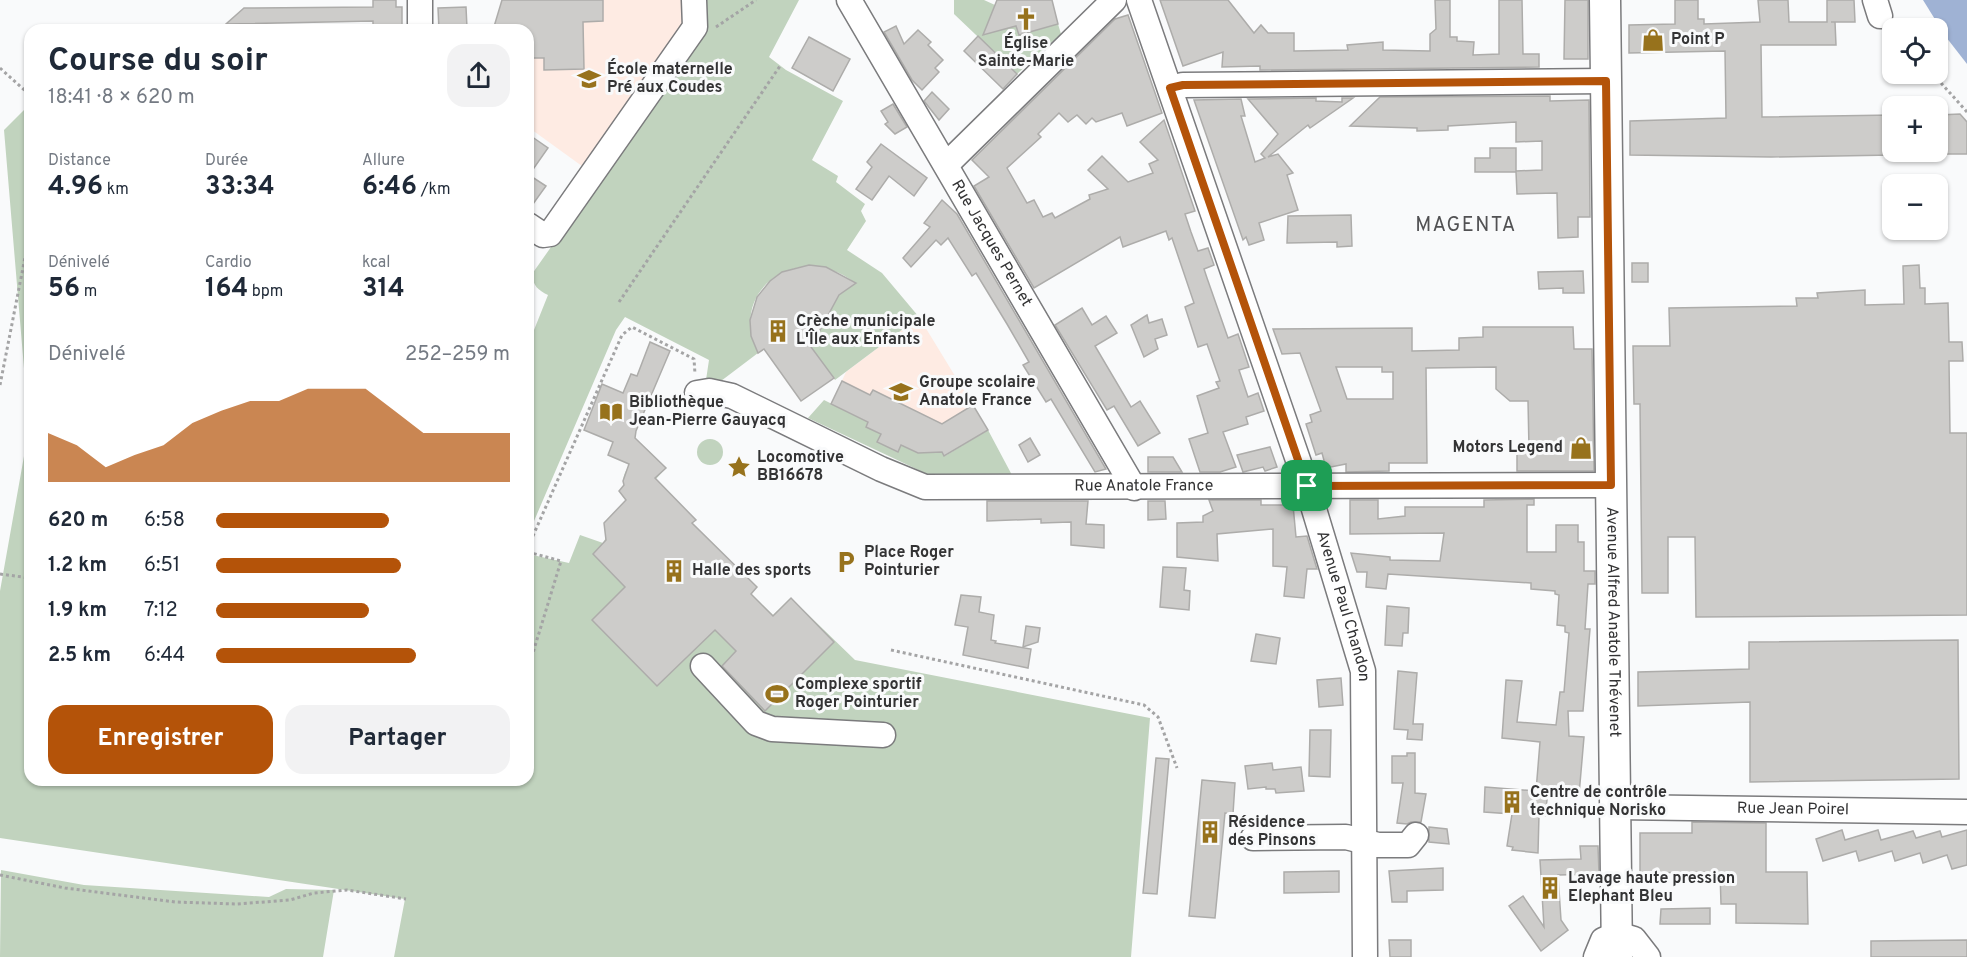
<!DOCTYPE html>
<html lang="fr">
<meta charset="utf-8">
<style>
:root{--surface:#fff;--page:#f2f2f3;--text:#1f2937;--muted:#747a83;--accent:#b45309}
body{margin:0;font-family:Overpass,sans-serif;background:var(--page);color:var(--text);height:100vh;display:flex;flex-direction:column;font-size:22px;white-space:nowrap}
*{box-sizing:border-box;margin:0}
p{font-size:20px;color:var(--muted)}
.icon{flex:none;width:33px;height:33px;fill:none;stroke:currentColor;stroke-width:2;stroke-linecap:round;stroke-linejoin:round}
.map{position:relative;flex:1;overflow:hidden}
.side{position:absolute;left:24px;top:24px;width:510px;height:762px;display:flex;flex-direction:column;background:var(--surface);border-radius:18px;box-shadow:0 2px 4px #0004}
.side>*{flex:none}
.controls{position:absolute;left:1882px;top:18px;display:grid;gap:12px}
.controls a{display:grid;place-items:center;width:66px;height:66px;border-radius:12px;background:var(--surface);box-shadow:0 2px 4px #0004;font-size:30px}
.pin{position:absolute;display:grid;place-items:center;width:51px;height:51px;color:#fff;margin:-26px;border-radius:12px;box-shadow:0 3px 9px #0006}
.round{display:grid;place-items:center;flex:none;width:63px;height:63px;border-radius:18px;background:var(--page)}
.summary{display:flex;align-items:center;justify-content:space-between;height:102px;padding:0 24px}
h1{font-size:33px;font-weight:700;line-height:45px}
.metrics{display:grid;grid-template-columns:repeat(3,1fr);gap:9px;height:102px;padding:6px 24px}
.metrics div{display:grid;align-content:center}
.metrics b{font-size:26px;font-weight:700}
.metrics small{font-size:16px;font-weight:400}
.metrics p{font-size:16px}
.chart{height:168px;padding:12px 24px}
.chart p{display:flex;justify-content:space-between}
.chart svg{width:100%;height:108px;margin-top:6px;fill:var(--accent);opacity:.7}
.action{display:flex;gap:12px;margin-top:auto;padding:12px 24px}
.action a{flex:1;height:69px;border-radius:18px;background:var(--accent);color:#fff;font-size:24px;font-weight:700;line-height:69px;text-align:center}
.action a+a{background:var(--page);color:var(--text)}
ul{padding:0 24px;list-style:none;font-size:20px}
li{display:grid;grid-template-columns:96px 72px 1fr;align-items:center;height:45px}
li i{height:15px;border-radius:8px;background:var(--accent)}
.map>svg:first-child{display:block}
</style>
<div class="map">
<svg width="1967" height="957" viewBox="0 0 1967 957">
<rect width="100%" height="100%" fill="#f9fafb"/>
<!-- education -->
<g fill="#feebe3">
<path d="M516 0H685L686 27 586 169 528 127V30H507Z"/>
<path d="M919 317 988 430 944 456 898 452 877 442 866 427 868 422 831 404 846 372Z"/>
</g>
<!-- green -->
<g fill="#c1d3be">
<path d="M702 0H799L769 57 786 70 843 101 812 160 838 176 836 182 865 204 861 211 866 221 847 250 882 273 919 317 835 380 811 347 839 295 855 283C801 240 726 288 758 353L721 381 706 380 709 360 625 317 616 330 528 535V345L548 295C538 290 533 286 532 274L695 43 703 38Z"/>
<path d="M954 0H984L995 5 991 15 1016 26 1020 35 1058 24 1061 34 1017 74 954 14Z"/>
<path d="M24 110 30 115V780H528V554L569 563 580 535 603 543 626 501 619 491 624 485C620 470 637 458 647 449L666 468 656 479 696 520 692 523 757 587 751 594 773 615 791 598 855 660 1150 718 1131 957H394L405 899 0 838V591L29 428 4 130Z"/>
<path d="M824 400 868 422 866 427 881 434 878 442 898 451 901 445 918 453 942 452 945 456 988 430 1013 477 927 474 808 418Z"/>
<circle cx="710" cy="452" r="13"/>
<path d="M1 870 84 885 269 897 286 889 334 890 323 957H0Z"/>
</g>
<!-- water -->
<path fill="#9fb2d4" d="M1923 0H1967V64L1946 37Z"/>
<!-- building -->
<g fill="#cdccca" stroke="#adacaa" stroke-width="1.5" fill-rule="evenodd">
<path d="M373 0H396V7H402V27L373 28V21L226 24 244 8 373 7Z"/>
<path d="M502 0H603V21L583 22 584 69 544 70V58H528V30H493Z"/>
<path d="M997 0H1052L1058 24 1019 35 1016 26 983 35Z"/>
<path d="M1160 0H1228L1254 33 1261 25 1268 33H1294V51L1348 50 1347 45 1383 42V50L1430 51V34L1436 29 1435 0H1450V37H1457V41L1474 42 1473 55 1499 54V0H1522L1523 54H1539V67L1260 70V66L1222 67 1223 52 1183 66Z"/>
<path d="M1565 0H1588V59H1564Z"/>
<path d="M1675 0H1698V19H1704V24L1760 22 1758 0H1788L1789 22H1827V0H1854L1855 22H1831H1835L1836 45H1761L1762 117 1893 115V155L1771 157 1630 155V121L1726 118 1725 51 1629 53V25L1675 24Z"/>
<path d="M466 7 467 28 439 30 438 8Z"/>
<path d="M1128 15 1162 113 1127 126 1122 113 1096 122 1092 118 1086 124 1077 115 1068 122 1059 113 1038 134 1041 137 1007 168 1027 203 1034 200 1043 217 1052 213 1055 218 1090 199 1089 195 1108 189 1088 170 1102 156 1128 182 1153 173 1149 164 1158 160 1140 142 1164 120 1195 211 1185 214 1191 232 1198 251 1208 248 1214 265 1204 269 1207 278 1228 338 1238 334 1249 367 1239 370 1248 397 1258 393 1264 411 1246 417 1248 424 1223 432 1236 467 1220 472H1200L1189 439 1208 433 1197 396 1219 388 1216 382 1220 381 1207 344 1198 347 1185 307 1194 303 1172 238 1169 240 1166 231 1123 247 1120 237 1034 288 974 186 989 177 972 160 1115 19Z"/>
<path d="M896 26 904 44 918 30 931 42 928 45 943 60 935 68 939 72 922 90 912 80 884 32Z"/>
<path d="M978 36 1017 74 1003 89 964 51Z"/>
<path d="M809 37 850 59 833 91 792 68Z"/>
<path d="M932 92 949 109 939 120 924 101Z"/>
<path d="M1550 96V101L1589 100 1590 217H1578V237L1558 238 1557 193 1517 194 1516 172H1475V158H1490V148H1516V171L1542 170V141L1516 142V122L1448 126V130L1417 131V128L1350 126 1380 97Z"/>
<path d="M1316 98V101L1342 102V98H1353L1310 128 1308 125 1268 157 1278 154 1293 173 1287 175 1298 210 1259 223 1264 240 1249 245 1246 237 1243 240 1194 100 1241 99 1245 116H1241L1255 162 1265 158 1261 154 1278 134 1248 99Z"/>
<path d="M893 104 907 127 895 134 885 124 888 122 881 111Z"/>
<path d="M1960 114 1967 122V154H1938V115Z"/>
<path d="M528 134 548 148 529 175 546 186 528 211Z"/>
<path d="M881 144 927 178 914 196 889 176 872 200 856 189 872 167 867 162Z"/>
<path d="M942 200 957 214 1106 469 1095 472 1051 399 1046 402 1023 365 1029 362 1007 324 976 273 972 276 948 238 941 245 936 240 911 267 903 258 930 227 924 223Z"/>
<path d="M1351 215 1352 246 1337 247V242L1287 243 1288 216Z"/>
<rect x="1632" y="263" width="16" height="19"/>
<path d="M809 265 826 267 856 283 839 295 811 347 834 378 801 401 764 349 758 353 751 336 750 320 757 297 770 281 782 272Z"/>
<path d="M1919 265 1920 288H1925V304L1948 303 1949 342H1962L1963 361H1949L1950 433H1967V615L1696 617 1695 537H1668V593H1642L1640 404H1634L1633 346H1670L1669 308 1797 306 1796 298H1818L1817 293 1865 290V305L1904 304 1903 266Z"/>
<path d="M1583 271 1584 293H1563V288L1539 289 1538 272Z"/>
<path d="M1082 308 1092 325 1106 316 1117 333 1095 346 1131 407 1140 401 1160 433 1138 446 1114 406 1107 410 1055 325Z"/>
<path d="M1147 315 1149 323 1162 319 1167 335 1155 339 1158 349 1144 357 1131 325Z"/>
<path d="M1483 327H1573L1574 349H1592L1594 471H1517V449H1529L1528 401H1510L1496 389V367L1426 368 1427 463H1389V471L1346 472V464L1326 468 1322 453 1316 455 1306 424 1312 422 1310 415 1321 411 1300 353 1282 354 1273 329 1412 328V351L1459 350V338L1483 337ZM1336 367H1382V372H1393V399H1347Z"/>
<path d="M650 342 670 351 636 431 635 438 666 468 655 478 696 520 692 523 757 587 751 594 773 616 791 598 834 642 765 711 722 666 736 651 715 630 657 686 592 620 625 587 593 554 606 540 604 523 626 500 619 491 624 485 623 481 629 464 608 455 613 442 584 430 602 384 623 393 631 374 637 376Z"/>
<path d="M842 381 870 395 873 390 942 424 973 405 988 430 944 456 942 452 918 453 901 445 898 452 877 442 881 434 866 427 868 422 831 404Z"/>
<path d="M1030 438 1040 455 1028 462 1019 445Z"/>
<path d="M1270 447 1277 467 1265 471 1263 467 1243 472 1237 455Z"/>
<path d="M1148 457H1173L1182 472H1148Z"/>
<path d="M1534 499V505H1527V552H1556V525H1578V542H1584V571H1595V584H1588L1585 629H1590L1583 711H1568L1569 736 1584 737 1579 795 1536 791 1540 742 1502 738 1506 680 1522 681 1517 722 1556 725 1560 692H1564L1569 633 1565 632V626L1557 625 1559 595 1555 594V591L1531 589V583L1388 574 1386 589 1366 587 1367 572H1357L1351 553 1390 557V560L1440 561 1444 533 1350 534V500H1378V519L1405 516V507H1484V500Z"/>
<path d="M1209 500H1261V505H1293L1296 537 1307 536 1317 569H1307L1304 598 1284 596 1287 567 1273 566V529L1217 534 1218 561 1177 557V523L1203 522V516L1213 511Z"/>
<path d="M987 501H1088L1086 524 1104 525V548L1071 545V522L1041 523V519L987 521Z"/>
<path d="M1148 501H1165L1166 519 1148 520Z"/>
<path d="M1163 567 1186 568 1184 590 1190 591 1189 610 1160 607Z"/>
<path d="M961 595 981 597 979 612 994 615 991 640 996 641 995 643 1031 649 1028 668 963 655 968 627 955 625Z"/>
<path d="M1387 606 1409 608 1408 633H1403L1402 646 1385 645Z"/>
<path d="M1026 626 1040 628 1038 642 1023 647Z"/>
<path d="M1256 634 1280 638 1276 664 1251 661Z"/>
<path d="M1958 640 1959 779 1750 782V702L1638 706V672L1749 669V642Z"/>
<path d="M1398 671 1417 673 1413 724H1423L1422 740 1407 739 1408 730 1394 729Z"/>
<path d="M1341 678 1343 705 1319 707 1317 680Z"/>
<path d="M1310 730H1331L1330 777 1309 776Z"/>
<path d="M1407 753H1415V793L1426 794 1421 822H1411L1407 824 1397 823 1403 783H1392V756H1407Z"/>
<path d="M1156 758 1169 759 1157 894 1143 893Z"/>
<path d="M1272 763 1273 770 1301 767 1304 791 1276 793 1275 789H1266V787L1248 789 1245 766Z"/>
<path d="M1202 780 1235 783 1233 814 1225 813 1215 918 1189 916Z"/>
<path d="M1485 787 1548 792 1545 816 1539 815 1538 853 1512 850 1513 847 1507 846 1512 814 1484 812Z"/>
<path d="M1692 822 1766 823V872H1807L1808 924 1736 923V904H1721L1720 872 1640 873V833H1692Z"/>
<path d="M1429 827 1447 829 1449 844 1429 842Z"/>
<path d="M1842 830 1845 840 1878 830 1881 840 1913 831 1916 838 1940 831 1942 837 1967 830V865L1952 869 1947 855 1923 863 1920 853 1895 861 1892 851 1859 861 1856 851 1823 861 1816 839Z"/>
<path d="M1580 846H1598L1599 874 1558 875 1561 920 1568 930 1541 951 1509 906 1523 896 1544 927 1540 860 1581 859Z"/>
<path d="M1443 868V890L1407 891V902H1392L1389 871Z"/>
<path d="M1339 871V892L1284 893V872Z"/>
<path d="M1710 908V924H1660L1661 909Z"/>
<path d="M1389 940H1411V957H1390Z"/>
<path d="M1967 940V957H1871V941Z"/>
</g>
<g fill="none" stroke-linecap="round" stroke-linejoin="round">
<!-- minor casing -->
<g stroke="#7b7b7d" stroke-width="27">
<g id="minor">
<path d="M420 0V30"/>
<path id="s1" d="M849 0 1134 488"/>
<path id="s2" d="M1139 0 1307 486 1363 671 1365 957"/>
<path d="M1875 0 1880 16"/>
<path d="M1170 88 1183 85 1606 81"/>
<path d="M947 164 1114 0"/>
<path d="M528 225 543 235 550 234 695 27 694 0"/>
<path id="s3" d="M697 393 709 391 732 396 881 469 925 487 1611 485"/>
<path d="M703 666 756 723 772 729 883 735"/>
<path id="s4" d="M1617 807 1967 812"/>
<path d="M1253 838 1346 837 1378 845H1408L1416 835"/>
<path d="M1596 957 1603 940 1617 934 1634 939 1648 957"/>
</g>
</g>
<!-- major casing -->
<g stroke="#7b7b7d" stroke-width="33">
<g id="major">
<path id="s5" d="M1605 0 1617 957"/>
</g>
</g>
<!-- path -->
<g stroke="#a4a4a5" stroke-width="3" stroke-dasharray="3 3" stroke-linecap="butt">
<path d="M716 27 756 0"/>
<path d="M0 68 30 95"/>
<path d="M1933 74 1967 112"/>
<path d="M619 302 780 66"/>
<path d="M0 385 30 232"/>
<path d="M528 547 622 335 632 327 694 359 695 374"/>
<path d="M528 552 561 561 528 669"/>
<path d="M0 574 30 578"/>
<path d="M891 650 1144 705 1158 717 1177 768"/>
<path d="M0 875 65 888 175 902 237 904 290 900 314 893 347 890 406 899"/>
</g>
<!-- minor -->
<use href="#minor" stroke="#fff" stroke-width="24"/>
<!-- major -->
<use href="#major" stroke="#fff" stroke-width="30"/>
</g>
<g fill="none" stroke-linecap="round" stroke-linejoin="round">
<!-- route casing -->
<g stroke="#fff" stroke-width="12">
<path id="route" d="M1606 81 1611 485 1307 486 1170 88 1183 85Z"/>
</g>
<!-- route -->
<use href="#route" stroke="#b45309" stroke-width="8"/>
</g>
<!-- icons -->
<defs>
<g id="church-bare" transform="scale(1.8)"><path d="M-1.2-6h2.4v3.5h3.3v2.4h-3.3V6h-2.4V-.1h-3.3v-2.4h3.3Z" fill="#97721c" stroke="#f9fafb" stroke-width="2.5" paint-order="stroke"/></g>
<g id="shop-bare" transform="scale(1.8)"><path d="M-5-2.5h2.3a2.7 3.5 0 0 1 5.4 0H5L5.5 6h-11ZM-1.5-2.5h3a1.5 2.3 0 0 0-3 0Z" fill="#97721c" stroke="#f9fafb" stroke-width="2.5" paint-order="stroke"/></g>
<g id="school-bare" transform="scale(1.8)"><path d="M0-5L7-2L0 1L-7-2ZM-4 1L0 2.5L4 1V4Q0 6-4 4Z" fill="#97721c" stroke="#f9fafb" stroke-width="2.5" paint-order="stroke"/></g>
<g id="building-bare" transform="scale(1.8)"><path d="M-4-6H4V6H1V3H-1V6H-4ZM-2.5-4.3h1.7v1.8h-1.7ZM.8-4.3h1.7v1.8H.8ZM-2.5-1h1.7V.8h-1.7ZM.8-1h1.7V.8H.8Z" fill="#97721c" stroke="#f9fafb" stroke-width="2.5" paint-order="stroke"/></g>
<g id="library-bare" transform="scale(1.8)"><path d="M-6-4Q-3-5.5-.7-3.5V5Q-3 3-6 4ZM6-4Q3-5.5 .7-3.5V5Q3 3 6 4Z" fill="#97721c" stroke="#f9fafb" stroke-width="2.5" paint-order="stroke"/></g>
<g id="sight-bare" transform="scale(1.8)"><path d="M0-6L1.8-2.2L6-1.7L2.9 1.2L3.7 5.4L0 3.3L-3.7 5.4L-2.9 1.2L-6-1.7L-1.8-2.2Z" fill="#97721c" stroke="#f9fafb" stroke-width="2.5" paint-order="stroke"/></g>
<g id="parking-bare" transform="scale(1.8)"><path d="M-3.5-5.5H1a3.5 3.5 0 0 1 0 7H-1V5.5H-3.5ZM-1-3.4V-.6H.8a1.4 1.4 0 0 0 0-2.8Z" fill="#97721c" stroke="#f9fafb" stroke-width="2.5" paint-order="stroke"/></g>
<g id="stadium-bare" transform="scale(1.8)"><path d="M0-5a6.5 5 0 1 0 0 10a6.5 5 0 1 0 0-10ZM-3.5-1.8h7v3.6h-7Z" fill="#97721c" stroke="#f9fafb" stroke-width="2.5" paint-order="stroke"/></g>
</defs>
<g fill-rule="evenodd">
<use href="#church-bare" x="1026" y="19"/>
<use href="#shop-bare" x="1653" y="40"/>
<use href="#school-bare" x="589" y="79"/>
<use href="#building-bare" x="778" y="331"/>
<use href="#school-bare" x="901" y="392"/>
<use href="#library-bare" x="611" y="412"/>
<use href="#shop-bare" x="1581" y="448"/>
<use href="#sight-bare" x="739" y="467"/>
<use href="#parking-bare" x="846" y="562"/>
<use href="#building-bare" x="674" y="571"/>
<use href="#stadium-bare" x="777" y="694"/>
<use href="#building-bare" x="1512" y="802"/>
<use href="#building-bare" x="1210" y="832"/>
<use href="#building-bare" x="1550" y="888"/>
</g>
<g text-anchor="middle" dominant-baseline="central" stroke-width="6" stroke-linejoin="round" paint-order="stroke">
<!-- poi labels -->
<g font-size="16" font-weight="bold" fill="#333334" stroke="#f9fafb" text-anchor="start">
<text x="1671" y="40">Point P</text>
<text x="1026" y="44" text-anchor="middle">Église<tspan x="1026" dy="18">Sainte-Marie</tspan></text>
<text x="607" y="70">École maternelle<tspan x="607" dy="18">Pré aux Coudes</tspan></text>
<text x="796" y="322">Crèche municipale<tspan x="796" dy="18">L'Île aux Enfants</tspan></text>
<text x="919" y="383">Groupe scolaire<tspan x="919" dy="18">Anatole France</tspan></text>
<text x="629" y="403">Bibliothèque<tspan x="629" dy="18">Jean-Pierre Gauyacq</tspan></text>
<text x="1563" y="448" text-anchor="end">Motors Legend</text>
<text x="757" y="458">Locomotive<tspan x="757" dy="18">BB16678</tspan></text>
<text x="864" y="553">Place Roger<tspan x="864" dy="18">Pointurier</tspan></text>
<text x="692" y="571">Halle des sports</text>
<text x="795" y="685">Complexe sportif<tspan x="795" dy="18">Roger Pointurier</tspan></text>
<text x="1530" y="793">Centre de contrôle<tspan x="1530" dy="18">technique Norisko</tspan></text>
<text x="1228" y="823">Résidence<tspan x="1228" dy="18">des Pinsons</tspan></text>
<text x="1568" y="879">Lavage haute pression<tspan x="1568" dy="18">Elephant Bleu</tspan></text>
</g>
<!-- street labels -->
<g font-size="16" fill="#333334" stroke="#f9fafb">
<text stroke="none"><textPath href="#s1" startOffset="282">Rue Jacques Pernet</textPath></text>
<text stroke="none"><textPath href="#s3" startOffset="468">Rue Anatole France</textPath></text>
<text stroke="none"><textPath href="#s2" startOffset="640">Avenue Paul Chandon</textPath></text>
<text stroke="none"><textPath href="#s5" startOffset="622">Avenue Alfred Anatole Thévenet</textPath></text>
<text stroke="none"><textPath href="#s4" startOffset="176">Rue Jean Poirel</textPath></text>
</g>
<!-- quarter labels -->
<g font-size="20" letter-spacing="1.5" fill="#515153" stroke="#f9fafb">
<text x="1466" y="226">MAGENTA</text>
</g>
</g>
</svg>
<div class="controls">
<a><svg class="icon" aria-label="locate" viewBox="0 0 24 24"><circle cx="12" cy="12" r="6"/><path d="M12 2v4M12 18v4M2 12h4M18 12h4"/></svg></a>
<a>+</a>
<a>−</a>
</div>
<div class="pin" style="left:1307px;top:486px;background:#1e9e55"><svg class="icon" aria-label="arrive" viewBox="0 0 24 24"><path d="M6 21V4h12l-3 4 3 4H6"/></svg></div>
<section class="side">
<div class="summary"><div><h1>Course du soir</h1><p>18:41 · 8 × 620 m</p></div><a class="round"><svg class="icon" aria-label="share" viewBox="0 0 24 24"><path d="M12 15V3M7 8l5-5 5 5M5 13v7h14v-7"/></svg></a></div>
<div class="metrics">
<div><p>Distance</p><b>4.96<small> km</small></b></div>
<div><p>Durée</p><b>33:34</b></div>
<div><p>Allure</p><b>6:46<small> /km</small></b></div>
</div>
<div class="metrics">
<div><p>Dénivelé</p><b>56<small> m</small></b></div>
<div><p>Cardio</p><b>164<small> bpm</small></b></div>
<div><p>kcal</p><b>314</b></div>
</div>
<div class="chart"><p><span>Dénivelé</span>252–259 m</p>
<svg viewBox="0 0 160 44" preserveAspectRatio="none"><path d="M0 44V24L10 29L20 38L30 33L40 29L50 20L60 15L70 11L80 11L90 6L100 6L110 6L120 15L130 24L140 24L150 24L160 24V44z"/></svg>
</div>
<ul>
<li><b>620 m</b>6:58<i style="width:59%"></i></li>
<li><b>1.2 km</b>6:51<i style="width:63%"></i></li>
<li><b>1.9 km</b>7:12<i style="width:52%"></i></li>
<li><b>2.5 km</b>6:44<i style="width:68%"></i></li>
</ul>
<div class="action"><a>Enregistrer</a><a>Partager</a></div>
</section>
</div>
